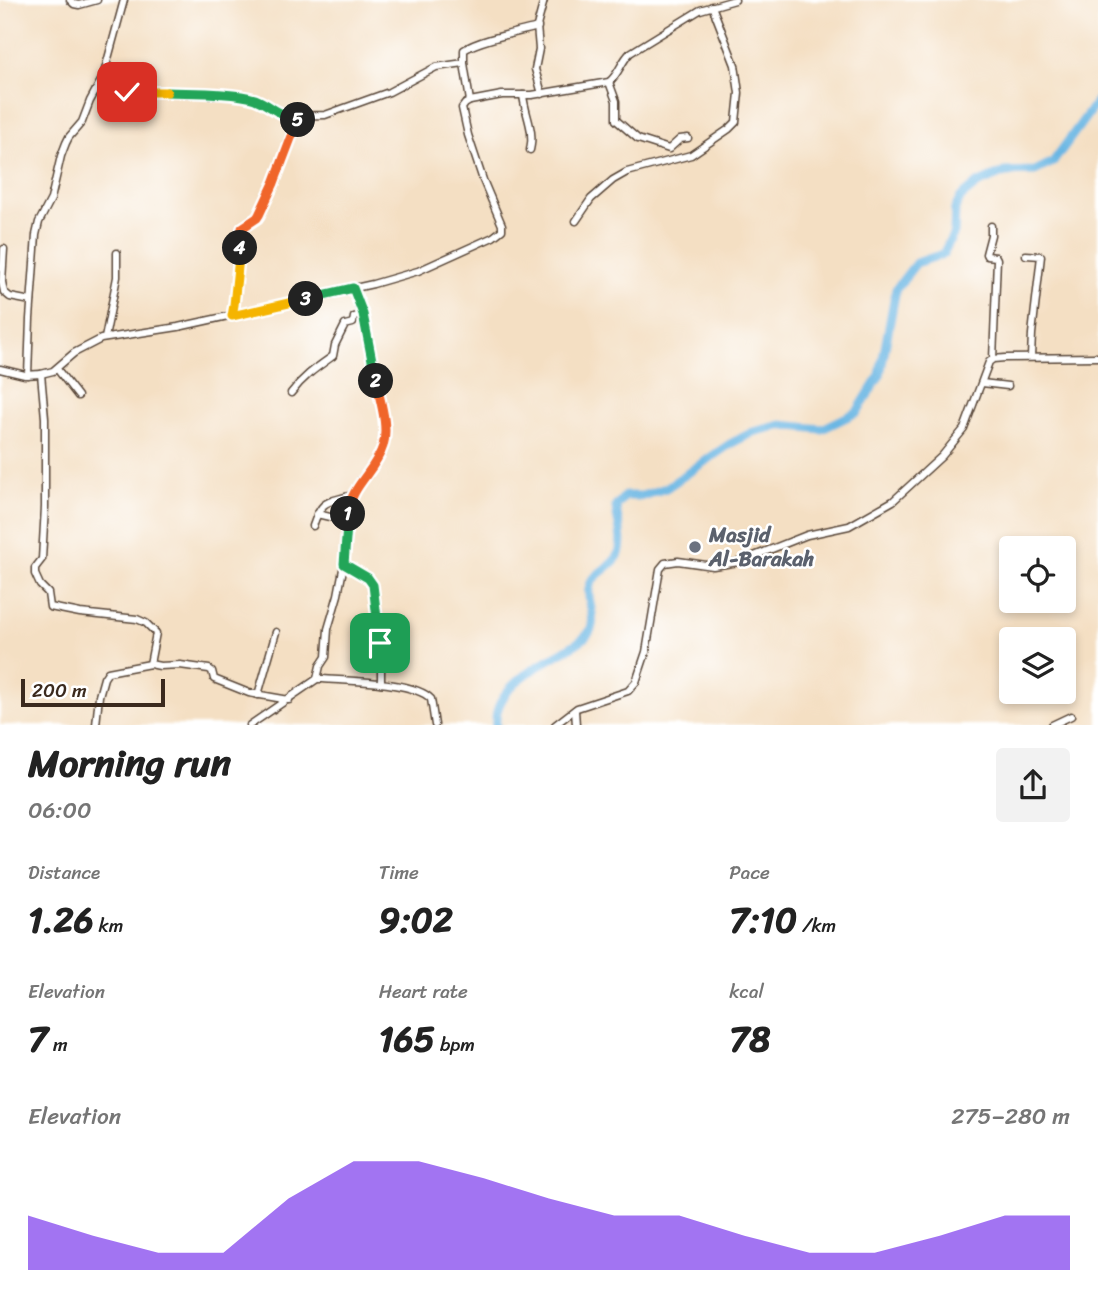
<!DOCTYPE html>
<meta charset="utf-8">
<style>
:root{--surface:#fff;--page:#f2f2f2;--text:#222;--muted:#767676;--accent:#7c3aed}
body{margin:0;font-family:Sriracha,sans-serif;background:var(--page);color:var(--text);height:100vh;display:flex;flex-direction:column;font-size:26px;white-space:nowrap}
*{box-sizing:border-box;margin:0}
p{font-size:23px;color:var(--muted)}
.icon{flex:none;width:38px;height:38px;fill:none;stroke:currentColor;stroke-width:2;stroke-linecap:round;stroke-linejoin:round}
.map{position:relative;height:725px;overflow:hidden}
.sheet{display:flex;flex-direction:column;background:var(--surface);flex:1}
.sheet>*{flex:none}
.buttons{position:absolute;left:999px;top:536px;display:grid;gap:14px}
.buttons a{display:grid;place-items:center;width:77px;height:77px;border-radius:7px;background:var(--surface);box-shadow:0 4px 10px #0003;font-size:35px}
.scale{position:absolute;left:21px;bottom:18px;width:144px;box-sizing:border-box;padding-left:7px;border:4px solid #3b2a1e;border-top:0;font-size:19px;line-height:24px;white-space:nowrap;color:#3b2a1e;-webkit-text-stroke:5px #fff;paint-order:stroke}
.pin{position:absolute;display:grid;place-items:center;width:60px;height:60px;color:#fff;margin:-30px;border-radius:14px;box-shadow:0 4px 10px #0006}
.km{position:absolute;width:35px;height:35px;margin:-18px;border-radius:50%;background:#222;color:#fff;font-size:19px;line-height:35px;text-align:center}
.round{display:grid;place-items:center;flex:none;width:74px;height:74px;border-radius:7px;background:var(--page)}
.summary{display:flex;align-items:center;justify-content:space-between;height:119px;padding:0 28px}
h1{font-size:38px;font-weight:800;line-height:52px}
.metrics{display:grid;grid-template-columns:repeat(3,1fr);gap:10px;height:119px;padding:7px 28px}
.metrics div{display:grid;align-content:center}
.metrics b{font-size:35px;font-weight:800}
.metrics small{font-size:19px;font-weight:400}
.metrics p{font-size:19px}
.chart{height:196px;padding:14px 28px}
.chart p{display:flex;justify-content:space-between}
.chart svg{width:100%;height:126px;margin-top:7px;fill:var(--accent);opacity:.7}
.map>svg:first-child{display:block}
</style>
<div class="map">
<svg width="1098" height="725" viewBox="0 0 1098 725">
<rect width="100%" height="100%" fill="#fff"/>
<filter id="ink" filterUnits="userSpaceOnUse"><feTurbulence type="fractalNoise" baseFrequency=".0143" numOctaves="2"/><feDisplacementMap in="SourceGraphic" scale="14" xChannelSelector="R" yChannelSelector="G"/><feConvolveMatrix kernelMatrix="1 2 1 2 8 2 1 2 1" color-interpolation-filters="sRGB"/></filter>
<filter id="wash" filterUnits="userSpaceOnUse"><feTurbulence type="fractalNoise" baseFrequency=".00686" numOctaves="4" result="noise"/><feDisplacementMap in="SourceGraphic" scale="28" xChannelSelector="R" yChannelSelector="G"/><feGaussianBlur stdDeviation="1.57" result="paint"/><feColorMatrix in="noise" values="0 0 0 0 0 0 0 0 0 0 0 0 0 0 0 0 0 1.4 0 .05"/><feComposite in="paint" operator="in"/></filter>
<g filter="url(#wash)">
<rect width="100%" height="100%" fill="#f4dfc3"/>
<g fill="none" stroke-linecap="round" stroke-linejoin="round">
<!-- river -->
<path stroke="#69b6e3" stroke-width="9" d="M496 725C493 688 537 667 564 651 572 646 585 640 590 631 597 618 587 602 589 589 591 573 613 568 619 554 624 538 617 522 616 506L625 496H642L666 488 730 444 753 432 781 425 822 429 857 412 880 375 896 289 916 263 943 254 954 233 955 209 961 197 977 184 1005 172 1035 171 1053 162 1098 100"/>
</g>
</g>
<g filter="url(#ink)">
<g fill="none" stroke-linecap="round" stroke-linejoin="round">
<!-- minor casing -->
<g stroke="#574537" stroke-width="9">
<g id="minor">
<path d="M70 0 74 4 79 5 97 0"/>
<path d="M609 82 616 101V120L638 139 669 149 680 139 688 138"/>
<path d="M96 90 127 92H170L236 96 255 99 288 116 325 115 389 92 436 67 464 63"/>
<path d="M542 94 535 69 539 49 537 26 544 0"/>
<path d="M523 95C525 115 535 130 530 150"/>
<path d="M470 101 464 63V50C478 40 519 32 538 27"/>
<path d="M576 221 591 199 613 180 627 172 691 155 729 129 736 122 739 93 735 65 712 6"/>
<path d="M991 226V235L986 254 987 256 996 257 997 259 993 359"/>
<path d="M4 249 2 282 4 292 10 297 31 301"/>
<path d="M1026 255 1041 256 1032 334 1031 357"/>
<path d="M353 288C365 322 372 357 379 392 382 409 388 429 383 445 377 465 360 477 352 495 344 511 345 546 344 564L368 578 373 585 381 643V683"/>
<path d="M232 316 234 305 242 228 257 218 259 215 274 183 301 116"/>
<path d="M105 338 117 277V253"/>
<path d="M0 369 25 375 41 374 53 371 74 353 101 339 178 327 373 284 418 271 493 237 502 230V225L483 180 468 135 462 108 465 104 470 101 502 95H532L609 82C619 74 621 62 630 53L700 10 735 0"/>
<path d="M57 369 78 396"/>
<path d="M41 374 45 418V507L42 559 35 568V574L40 585 48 593 50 607 80 613 137 619 146 623 156 633 150 664"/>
<path d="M28 375 30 319 36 235 39 222 51 199 61 156 66 143 69 137 82 122 90 101 103 77 124 0"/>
<path d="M982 383 1008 386"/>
<path d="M291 393C304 376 316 368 333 356L335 345 345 325 353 323 354 317 363 314"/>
<path d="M317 514 347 521"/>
<path d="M313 526C322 499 326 503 352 495"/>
<path d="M317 679 320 666 326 657 328 629 338 595 344 564"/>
<path d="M258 695 276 632"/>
<path d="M575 710 576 725"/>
<path d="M96 725 99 696 104 678 108 672 150 664 160 666 180 665 209 669 212 671 214 679 249 693 289 700"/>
<path d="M250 725 317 679H323C348 681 415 681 431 699L435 725"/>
<path d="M555 725 577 708 628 691 636 682 646 652 660 569 665 563 678 561 713 566 739 562 807 535 849 526 893 501 942 456 964 429 989 362 993 359 1005 358 1098 357"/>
<path d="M1052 725 1071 716"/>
</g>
</g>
<!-- minor -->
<use href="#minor" stroke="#fff" stroke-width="6"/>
</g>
</g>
<g fill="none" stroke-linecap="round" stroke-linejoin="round" filter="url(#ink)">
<!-- split-1 casing -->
<g stroke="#fff" stroke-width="14">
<path id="split-1" d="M348 514 344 564 368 578 373 585 380 643"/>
</g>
<!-- split-2 casing -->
<g stroke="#fff" stroke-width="14">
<path id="split-2" d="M348 514C350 486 375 472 383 446 389 426 380 401 376 381"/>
</g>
<!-- split-3 casing -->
<g stroke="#fff" stroke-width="14">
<path id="split-3" d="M306 299 353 288 363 314 376 381"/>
</g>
<!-- split-4 casing -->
<g stroke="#fff" stroke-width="14">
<path id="split-4" d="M240 248 234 305 232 316 306 299"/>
</g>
<!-- split-5 casing -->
<g stroke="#fff" stroke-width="14">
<path id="split-5" d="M240 248 242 228 257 218 259 215 274 183 298 120"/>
</g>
<!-- split-6 casing -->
<g stroke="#fff" stroke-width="14">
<path id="split-6" d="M167 92C191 93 233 92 255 99 275 107 276 117 301 116L298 120"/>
</g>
<!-- split-7 casing -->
<g stroke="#fff" stroke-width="14">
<path id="split-7" d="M127 92H167"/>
</g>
<!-- split-1 -->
<use href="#split-1" stroke="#22a559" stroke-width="9"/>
<!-- split-2 -->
<use href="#split-2" stroke="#f0652b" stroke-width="9"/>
<!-- split-3 -->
<use href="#split-3" stroke="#22a559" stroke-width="9"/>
<!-- split-4 -->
<use href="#split-4" stroke="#f5b400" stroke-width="9"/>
<!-- split-5 -->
<use href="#split-5" stroke="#f0652b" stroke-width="9"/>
<!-- split-6 -->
<use href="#split-6" stroke="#22a559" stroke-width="9"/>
<!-- split-7 -->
<use href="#split-7" stroke="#f5b400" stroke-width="9"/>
</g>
<!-- markers -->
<circle fill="#6b7280" stroke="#fff" stroke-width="2.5" cx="695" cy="547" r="7"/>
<g text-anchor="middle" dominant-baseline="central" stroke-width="5" stroke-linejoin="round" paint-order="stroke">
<!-- worship labels -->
<g font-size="21" font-weight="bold" fill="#5b616d" stroke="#fff" text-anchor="start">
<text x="709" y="535">Masjid<tspan x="709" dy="24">Al-Barakah</tspan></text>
</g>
</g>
</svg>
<div class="buttons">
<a><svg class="icon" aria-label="locate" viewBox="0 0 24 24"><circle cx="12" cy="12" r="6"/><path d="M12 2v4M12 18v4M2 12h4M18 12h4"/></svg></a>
<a><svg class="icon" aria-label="layers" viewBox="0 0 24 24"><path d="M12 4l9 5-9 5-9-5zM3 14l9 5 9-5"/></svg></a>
</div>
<div class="scale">200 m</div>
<div class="pin" style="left:380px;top:643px;background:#1e9e55"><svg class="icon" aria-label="arrive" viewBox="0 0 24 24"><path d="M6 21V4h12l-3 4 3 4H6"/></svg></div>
<div class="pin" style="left:127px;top:92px;background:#d93025"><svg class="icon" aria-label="check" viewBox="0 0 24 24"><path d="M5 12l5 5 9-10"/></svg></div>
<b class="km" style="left:348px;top:514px">1</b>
<b class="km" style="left:376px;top:381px">2</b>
<b class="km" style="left:306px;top:299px">3</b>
<b class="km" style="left:240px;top:248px">4</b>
<b class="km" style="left:298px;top:120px">5</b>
</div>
<section class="sheet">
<div class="summary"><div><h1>Morning run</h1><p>06:00</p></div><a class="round"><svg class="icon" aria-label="share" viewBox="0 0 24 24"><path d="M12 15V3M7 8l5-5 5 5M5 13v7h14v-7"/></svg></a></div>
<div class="metrics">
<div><p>Distance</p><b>1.26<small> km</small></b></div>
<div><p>Time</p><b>9:02</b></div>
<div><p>Pace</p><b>7:10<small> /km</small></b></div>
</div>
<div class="metrics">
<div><p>Elevation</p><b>7<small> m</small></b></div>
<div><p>Heart rate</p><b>165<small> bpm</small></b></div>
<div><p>kcal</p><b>78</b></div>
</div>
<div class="chart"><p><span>Elevation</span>275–280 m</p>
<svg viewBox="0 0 160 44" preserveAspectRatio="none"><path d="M0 44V25L10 32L20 38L30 38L40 19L50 6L60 6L70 12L80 19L90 25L100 25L110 32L120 38L130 38L140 32L150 25L160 25V44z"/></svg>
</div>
</section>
